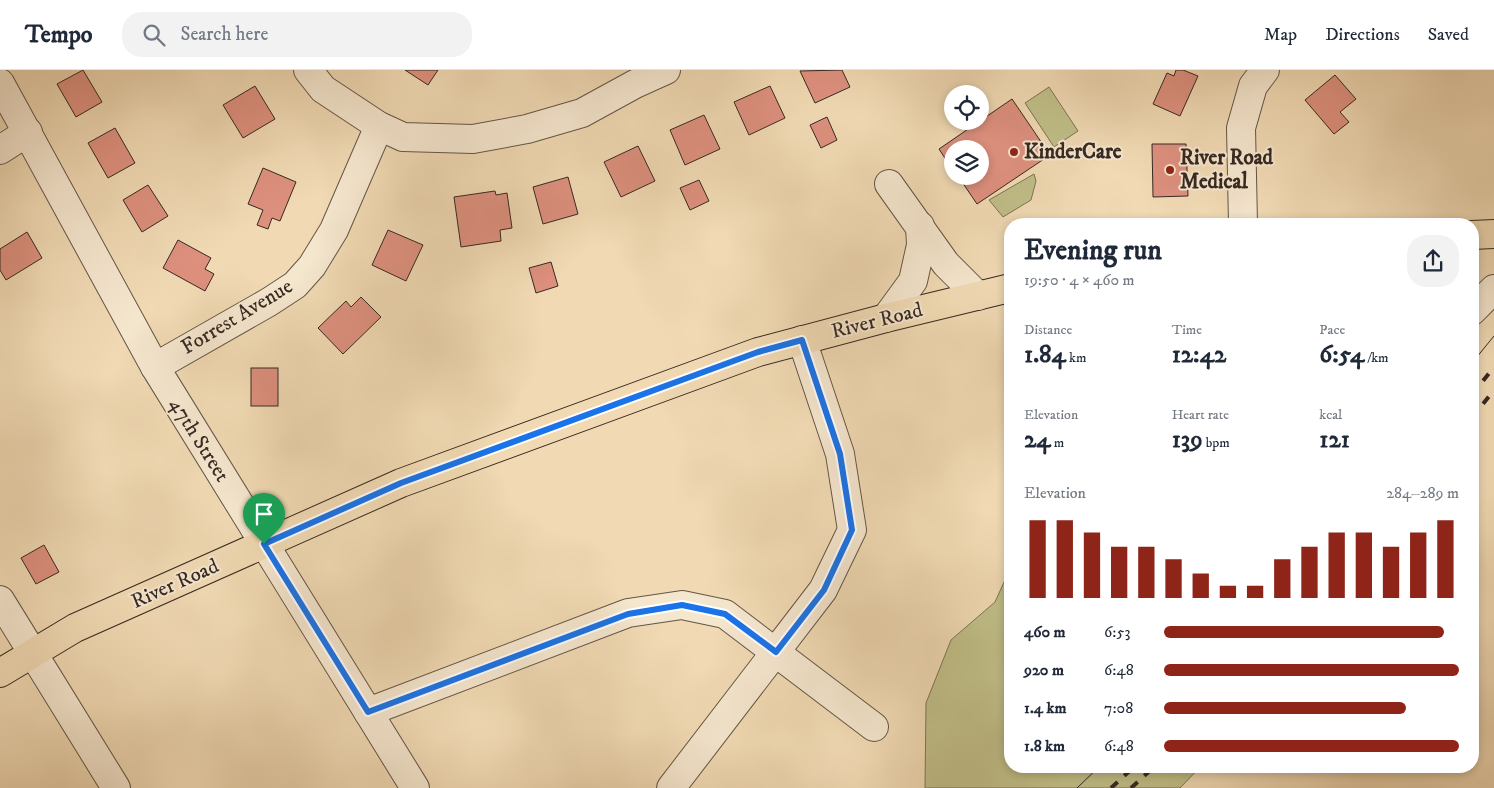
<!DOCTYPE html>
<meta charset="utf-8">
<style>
:root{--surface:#fff;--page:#f2f2f3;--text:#1f2937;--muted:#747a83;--line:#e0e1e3;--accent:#8f2418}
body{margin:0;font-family:"IM FELL DW Pica",serif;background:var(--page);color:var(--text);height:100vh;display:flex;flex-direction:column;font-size:19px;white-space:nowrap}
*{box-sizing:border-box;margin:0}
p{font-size:16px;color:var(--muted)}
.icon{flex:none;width:28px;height:28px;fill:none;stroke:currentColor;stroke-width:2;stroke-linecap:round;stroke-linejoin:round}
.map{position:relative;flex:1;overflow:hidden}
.sheet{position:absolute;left:1004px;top:148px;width:475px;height:555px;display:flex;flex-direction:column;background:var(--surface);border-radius:20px;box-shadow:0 2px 8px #0003}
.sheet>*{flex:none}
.controls{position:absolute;left:944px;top:15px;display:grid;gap:10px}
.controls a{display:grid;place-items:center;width:45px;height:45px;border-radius:50%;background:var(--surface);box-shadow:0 2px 8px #0003;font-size:25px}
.pin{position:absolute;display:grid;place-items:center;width:42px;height:42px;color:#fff;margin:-51px -21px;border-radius:50% 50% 50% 0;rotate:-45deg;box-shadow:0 0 5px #0007}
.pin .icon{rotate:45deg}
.round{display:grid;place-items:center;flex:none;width:52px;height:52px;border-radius:20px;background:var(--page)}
.summary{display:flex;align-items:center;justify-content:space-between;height:85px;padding:0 20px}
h1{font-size:28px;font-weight:700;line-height:38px}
.metrics{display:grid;grid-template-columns:repeat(3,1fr);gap:8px;height:85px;padding:5px 20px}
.metrics div{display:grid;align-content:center}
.metrics b{font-size:25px;font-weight:700}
.metrics small{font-size:14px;font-weight:400}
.metrics p{font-size:14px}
.chart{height:140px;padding:10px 20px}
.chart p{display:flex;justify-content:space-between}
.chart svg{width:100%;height:90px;margin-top:5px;stroke:var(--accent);stroke-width:6}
ul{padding:0 20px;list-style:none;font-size:16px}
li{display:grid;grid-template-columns:80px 60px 1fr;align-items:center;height:38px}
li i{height:12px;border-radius:6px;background:var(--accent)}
header{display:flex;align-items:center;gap:30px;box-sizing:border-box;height:70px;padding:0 25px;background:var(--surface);border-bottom:1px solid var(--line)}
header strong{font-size:24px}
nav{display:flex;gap:28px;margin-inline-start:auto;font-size:18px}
.search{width:350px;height:45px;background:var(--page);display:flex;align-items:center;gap:12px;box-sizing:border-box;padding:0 18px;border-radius:20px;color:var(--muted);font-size:19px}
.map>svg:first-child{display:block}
</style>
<header>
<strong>Tempo</strong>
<div class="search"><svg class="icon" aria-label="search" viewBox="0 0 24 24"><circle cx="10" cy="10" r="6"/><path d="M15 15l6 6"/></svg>Search here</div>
<nav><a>Map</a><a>Directions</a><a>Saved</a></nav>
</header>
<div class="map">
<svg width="1494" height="718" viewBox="0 0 1494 718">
<rect width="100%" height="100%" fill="#f0d9b3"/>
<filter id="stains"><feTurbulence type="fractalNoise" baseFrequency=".004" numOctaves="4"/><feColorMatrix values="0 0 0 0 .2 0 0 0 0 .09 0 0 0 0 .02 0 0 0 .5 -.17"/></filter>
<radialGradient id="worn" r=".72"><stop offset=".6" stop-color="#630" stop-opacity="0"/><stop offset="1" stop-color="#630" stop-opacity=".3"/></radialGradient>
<!-- green -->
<g fill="#c0be88" stroke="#7b7455">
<path d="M1049 17 1078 61 1054 77 1025 33Z"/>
<path d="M1034 104 1036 111 1031 130 1003 147 989 130Z"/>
<path d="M1010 499V696H1201L1180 718H925L926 633 951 570 995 532Z"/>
</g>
<!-- building -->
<g fill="#dd907e" stroke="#362922">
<path d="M83 0 102 32 76 47 57 14Z"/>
<path d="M405 0H438L428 15Z"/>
<path d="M842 0 850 17 815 33 800 1Z"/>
<path d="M1176 0H1183L1198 6 1180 46 1153 34 1167 3 1174 6Z"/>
<path d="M1335 5 1356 29 1340 42 1349 52 1334 64 1305 30Z"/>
<path d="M255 16 275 49 243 68 223 35Z"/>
<path d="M770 16 785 48 749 65 734 32Z"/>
<path d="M1012 29 1050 85 977 134 958 106H980V79H952V99L939 79Z"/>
<path d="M704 45 720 79 685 95 670 60Z"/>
<path d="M827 47 837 70 821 78 810 55Z"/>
<path d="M115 58 135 93 108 108 88 73Z"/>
<path d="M1152 74H1186L1188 126 1153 127Z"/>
<path d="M638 76 655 111 621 127 604 92Z"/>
<path d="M263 98 296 112 280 151 272 148 268 159 257 155 263 140 248 134Z"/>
<path d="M568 107 578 144 543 154 533 117Z"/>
<path d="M699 110 709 131 690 140 680 118Z"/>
<path d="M148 115 168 146 142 162 123 130Z"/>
<path d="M495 121 496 125 507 123 512 158 500 160 501 171 461 177 454 127Z"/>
<path d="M388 160 423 175 406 211 372 195Z"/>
<path d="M27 162 42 188 6 210 0 200V179Z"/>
<path d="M178 170 211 188 205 199 214 204 205 221 163 198Z"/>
<path d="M551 192 558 216 536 223 529 198Z"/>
<path d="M361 227 381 247 343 284 318 258 346 231 351 237Z"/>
<rect x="251" y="298" width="27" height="38"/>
<path d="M44 475 59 502 36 514 21 488Z"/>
</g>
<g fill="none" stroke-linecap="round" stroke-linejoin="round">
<!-- minor casing -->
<g stroke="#645546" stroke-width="30">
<g id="minor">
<path d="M308 0 323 19 379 56 403 67 473 69 527 59 582 43 635 14 666 0"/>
<path d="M0 13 155 297 415 718"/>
<path d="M0 80 28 62"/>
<path d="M889 114 946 194 978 226"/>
<path d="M1243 154 1241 58 1253 16 1265 0"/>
<path d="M1472 241 1494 219"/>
<path d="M886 248 913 211 921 175 920 156"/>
<path d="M155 297 269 232 295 215 312 196 334 160 379 56"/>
<path d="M0 530 116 718"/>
<path d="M368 642 628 543 682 535 725 544 874 657"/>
<path d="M671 718 823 520 852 460 840 384 802 270"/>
</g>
</g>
<!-- major casing -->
<g stroke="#362922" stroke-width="30">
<g id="major">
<path d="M1472 165 1494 164"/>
<path d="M0 603 75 558 401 413 758 282 886 248 1010 218"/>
</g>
</g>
<!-- minor -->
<use href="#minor" stroke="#f5e6ce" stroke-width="28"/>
<!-- major -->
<use href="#major" stroke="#f0d9b3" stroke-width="28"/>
<!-- tram -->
<g stroke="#362922" stroke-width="1">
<path d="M1472 293 1494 266"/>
<path d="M1077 718 1100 696"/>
</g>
<!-- rail -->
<g stroke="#362922" stroke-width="4" stroke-dasharray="9 9" stroke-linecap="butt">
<path d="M1472 325 1494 297"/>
<path d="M1472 348 1494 320"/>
<path d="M1111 718 1135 696"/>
<path d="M1131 718 1155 696"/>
</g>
</g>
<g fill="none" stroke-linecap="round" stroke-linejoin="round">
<!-- route casing -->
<g stroke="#fff" stroke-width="10">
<path id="route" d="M802 270 840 384 852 460 824 520 776 582 725 544 682 535 628 544 368 642 264 474 401 413 758 282Z"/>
</g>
<!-- route -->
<use href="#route" stroke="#1a73e8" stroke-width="6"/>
</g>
<!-- markers -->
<g fill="#8f2418" stroke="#f5e6ce" stroke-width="2">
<circle cx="1014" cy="82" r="5"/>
<circle cx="1170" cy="100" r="5"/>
</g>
<g text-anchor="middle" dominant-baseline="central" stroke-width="4" stroke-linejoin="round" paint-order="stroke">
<!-- poi labels -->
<g font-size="21" font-weight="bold" fill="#362922" stroke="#f5e6ce" text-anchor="start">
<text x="1024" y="82">KinderCare</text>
<text x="1180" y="88">River Road<tspan x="1180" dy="24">Medical</tspan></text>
</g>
<!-- street labels -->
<g font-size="21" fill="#362922" stroke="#f5e6ce">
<text transform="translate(237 247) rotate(-31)">Forrest Avenue</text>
<text transform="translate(877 251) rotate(-14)">River Road</text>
<text transform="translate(199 370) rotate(58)">47th Street</text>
<text transform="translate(175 514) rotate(-24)">River Road</text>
</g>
</g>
<rect width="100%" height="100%" filter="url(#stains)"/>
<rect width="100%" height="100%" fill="url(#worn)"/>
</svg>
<div class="controls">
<a><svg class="icon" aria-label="locate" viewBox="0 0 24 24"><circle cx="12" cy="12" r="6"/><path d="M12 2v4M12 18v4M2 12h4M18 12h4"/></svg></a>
<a><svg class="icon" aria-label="layers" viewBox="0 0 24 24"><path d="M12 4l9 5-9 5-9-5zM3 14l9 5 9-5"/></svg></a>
</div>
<div class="pin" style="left:264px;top:474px;background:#1e9e55"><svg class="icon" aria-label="arrive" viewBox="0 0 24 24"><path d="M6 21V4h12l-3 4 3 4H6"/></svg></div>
<section class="sheet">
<div class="summary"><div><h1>Evening run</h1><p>19:50 · 4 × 460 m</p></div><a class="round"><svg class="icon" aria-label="share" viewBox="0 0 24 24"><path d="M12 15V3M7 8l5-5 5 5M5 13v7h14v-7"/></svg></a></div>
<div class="metrics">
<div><p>Distance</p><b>1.84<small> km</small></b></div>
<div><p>Time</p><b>12:42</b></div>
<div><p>Pace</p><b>6:54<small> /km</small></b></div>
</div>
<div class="metrics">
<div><p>Elevation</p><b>24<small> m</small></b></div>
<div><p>Heart rate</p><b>139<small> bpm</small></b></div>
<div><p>kcal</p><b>121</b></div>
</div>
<div class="chart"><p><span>Elevation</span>284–289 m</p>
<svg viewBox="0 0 160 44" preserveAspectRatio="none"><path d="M5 44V6M15 44V6M25 44V12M35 44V19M45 44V19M55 44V25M65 44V32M75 44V38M85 44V38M95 44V25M105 44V19M115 44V12M125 44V12M135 44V19M145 44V12M155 44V6"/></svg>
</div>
<ul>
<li><b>460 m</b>6:53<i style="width:95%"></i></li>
<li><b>920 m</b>6:48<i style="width:100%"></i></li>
<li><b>1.4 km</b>7:08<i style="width:82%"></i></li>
<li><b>1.8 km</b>6:48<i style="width:100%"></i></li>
</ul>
</section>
</div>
